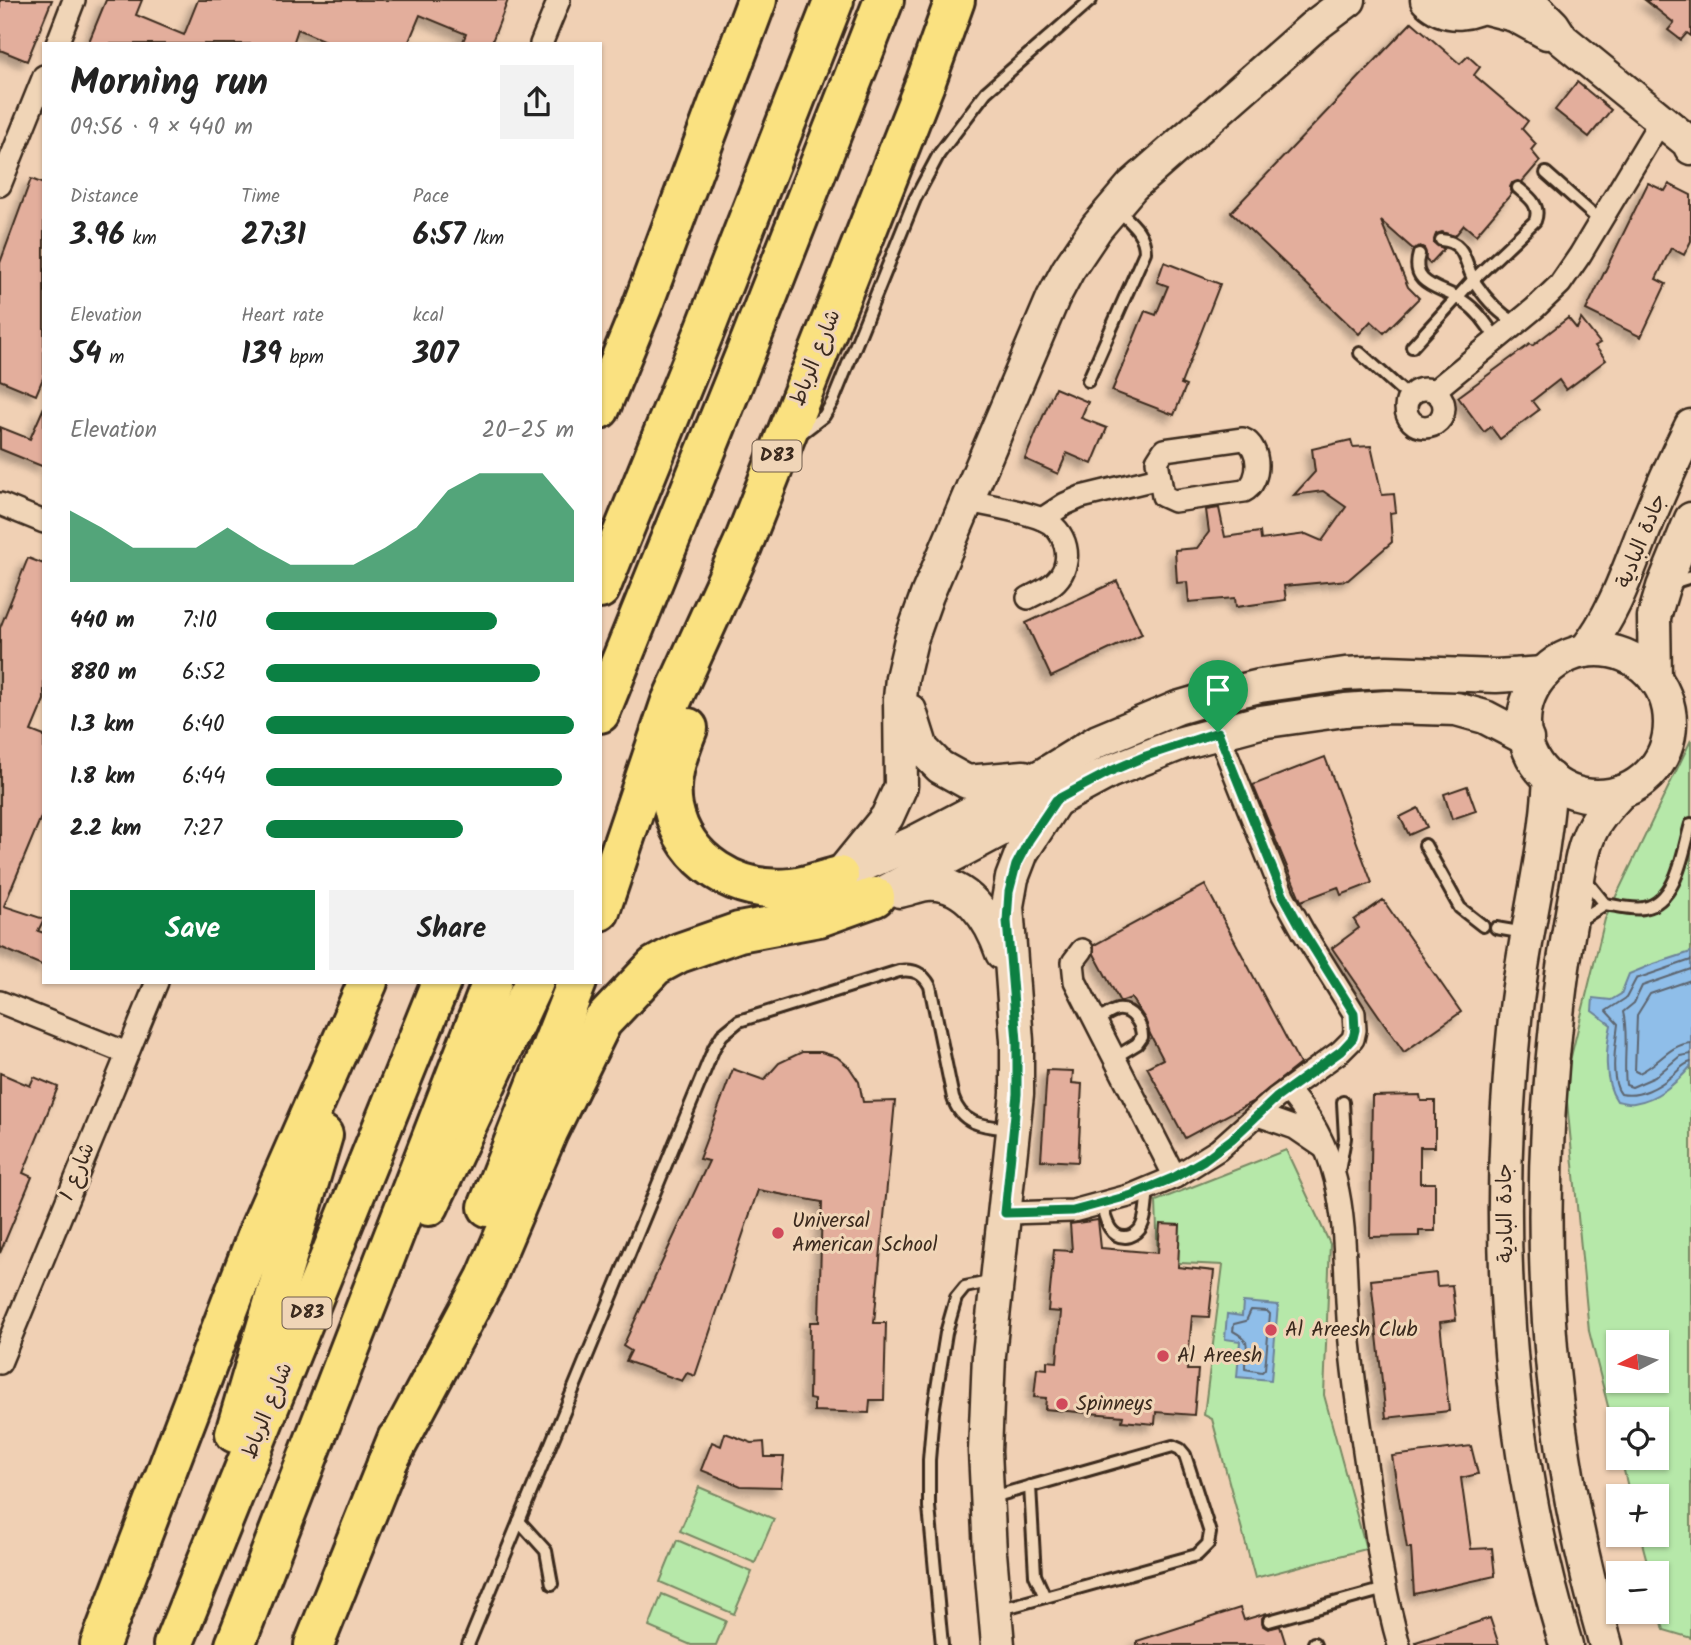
<!DOCTYPE html>
<meta charset="utf-8">
<style>
:root{--surface:#fff;--page:#f2f2f2;--text:#222;--muted:#767676;--accent:#0b8043}
body{margin:0;font-family:Kalam,"Playpen Sans Arabic",sans-serif;background:var(--page);color:var(--text);height:100vh;display:flex;flex-direction:column;font-size:26px;white-space:nowrap}
*{box-sizing:border-box;margin:0}
p{font-size:23px;color:var(--muted)}
.icon{flex:none;width:38px;height:38px;fill:none;stroke:currentColor;stroke-width:2;stroke-linecap:round;stroke-linejoin:round}
.map{position:relative;flex:1;overflow:hidden}
.panel{position:absolute;left:42px;top:42px;width:560px;height:942px;display:flex;flex-direction:column;background:var(--surface);border-radius:0px;box-shadow:0 2px 5px #0004}
.panel>*{flex:none}
.needle{width:46px;rotate:264deg}
.controls{position:absolute;left:1606px;top:1330px;display:grid;gap:14px}
.controls a{display:grid;place-items:center;width:63px;height:63px;border-radius:0px;background:var(--surface);box-shadow:0 2px 5px #0004;font-size:35px}
.pin{position:absolute;display:grid;place-items:center;width:60px;height:60px;color:#fff;margin:-72px -30px;border-radius:50% 50% 50% 0;rotate:-45deg;box-shadow:0 0 7px #0007}
.pin .icon{rotate:45deg}
.round{display:grid;place-items:center;flex:none;width:74px;height:74px;border-radius:0px;background:var(--page)}
.headline{display:flex;align-items:center;justify-content:space-between;height:119px;padding:0 28px}
h1{font-size:38px;font-weight:700;line-height:52px}
.metrics{display:grid;grid-template-columns:repeat(3,1fr);gap:10px;height:119px;padding:7px 28px}
.metrics div{display:grid;align-content:center}
.metrics b{font-size:30px;font-weight:700}
.metrics small{font-size:19px;font-weight:400}
.metrics p{font-size:19px}
.chart{height:196px;padding:14px 28px}
.chart p{display:flex;justify-content:space-between}
.chart svg{width:100%;height:126px;margin-top:7px;fill:var(--accent);opacity:.7}
.button{display:flex;gap:14px;margin-top:auto;padding:14px 28px}
.button a{flex:1;height:80px;border-radius:0px;background:var(--accent);color:#fff;font-size:28px;font-weight:700;line-height:80px;text-align:center}
.button a+a{background:var(--page);color:var(--text)}
ul{padding:0 28px;list-style:none;font-size:23px}
li{display:grid;grid-template-columns:112px 84px 1fr;align-items:center;height:52px}
li i{height:18px;border-radius:9px;background:var(--accent)}
.map>svg:first-child{display:block}
</style>
<div class="map">
<svg width="1691" height="1645" viewBox="0 0 1691 1645">
<defs>
<filter id="shadow"><feDropShadow dx="-6" dy="6" stdDeviation="3.5" flood-color="#0004"/></filter>
</defs>
<rect width="100%" height="100%" fill="#f0d0b4"/>
<filter id="ink" filterUnits="userSpaceOnUse"><feTurbulence type="fractalNoise" baseFrequency=".0143" numOctaves="2"/><feDisplacementMap in="SourceGraphic" scale="14" xChannelSelector="R" yChannelSelector="G"/><feConvolveMatrix kernelMatrix="1 2 1 2 8 2 1 2 1" color-interpolation-filters="sRGB"/></filter>
<g filter="url(#ink)">
<!-- green -->
<g fill="#b6e8a9" stroke="#788964" stroke-width="2" fill-rule="evenodd">
<path d="M1691 740V1638L1664 1630 1657 1602V1573H1650L1640 1535H1657V1496H1630L1621 1458H1657V1419H1619V1450L1589 1331 1565 1081 1605 919ZM1619 1342H1657V1381H1619Z"/>
<path d="M1286 1150 1330 1244 1324 1395 1366 1549 1255 1578 1212 1419 1204 1415 1223 1265 1158 1262 1156 1201Z"/>
<path d="M699 1487 774 1519 755 1563 680 1531Z"/>
<path d="M677 1540 752 1572 734 1614 660 1582Z"/>
<path d="M662 1594 726 1621 716 1645H691L649 1627Z"/>
</g>
<!-- water -->
<g fill="#8fbee9" stroke="#6d8398" stroke-width="2">
<path d="M1691 952V1066C1677 1083 1656 1100 1634 1103 1629 1104 1622 1102 1617 1101 1603 1082 1606 1047 1611 1025L1592 1011 1593 998 1611 1000 1621 994 1629 974 1651 965Z"/>
<path d="M1243 1302 1278 1305 1271 1380 1237 1377 1240 1341 1225 1339 1227 1314 1242 1316Z"/>
</g>
<g fill="none" stroke-linecap="round" stroke-linejoin="round">
<!-- shore -->
<g stroke="#5d656f" stroke-width="2">
<path d="M1691 960 1636 979 1626 998 1606 1011 1618 1024C1616 1042 1609 1080 1621 1094 1639 1098 1659 1087 1673 1075 1680 1070 1682 1064 1691 1062"/>
<path d="M1691 969 1642 986 1634 1003 1623 1012C1629 1034 1623 1060 1626 1085L1632 1087 1655 1077 1680 1056 1691 1054"/>
<path d="M1691 980 1650 994 1637 1015 1635 1071 1639 1073C1659 1064 1670 1044 1691 1043"/>
<path d="M1251 1310 1267 1311 1270 1314 1265 1369 1262 1372 1245 1369C1244 1347 1255 1343 1233 1331L1234 1324 1246 1321Z"/>
</g>
</g>
<!-- building -->
<g fill="#e3ae9c" stroke="#3b2a1e" stroke-width="2" filter="url(#shadow)">
<path d="M0 0H52L27 61 0 50Z"/>
<path d="M106 0H142L136 15 184 35 198 0H508L491 44H462L466 34 420 15 408 44H332L298 29 293 44H88Z"/>
<path d="M1645 0H1691V36L1687 33 1681 40 1668 30 1674 23Z"/>
<path d="M1412 22 1460 64 1468 56 1480 67 1474 75 1528 121 1522 129 1536 144 1531 150 1540 161 1522 182 1512 183 1510 187 1512 193 1476 235 1464 225 1455 236 1442 232 1436 234 1434 243 1444 249 1430 264 1426 260 1424 248 1420 246 1413 249 1381 221 1408 287 1419 298 1384 333 1371 321 1359 334 1231 212Z"/>
<path d="M1577 82 1611 110 1589 137 1555 110Z"/>
<path d="M31 179 44 184V376L36 395 0 380V263Z"/>
<path d="M1648 183 1665 191 1669 184 1691 195V241L1684 255 1671 248 1656 279 1666 284 1641 337 1586 310Z"/>
<path d="M1164 262 1220 284 1181 384 1186 386 1174 415 1112 391 1145 311 1156 315 1168 286 1157 282Z"/>
<path d="M1568 318 1577 329 1581 319 1600 343 1595 346 1606 360 1566 390 1559 380 1532 401 1539 410 1500 439 1491 427 1484 432 1458 397 1530 344 1532 346Z"/>
<path d="M1055 388 1088 402 1081 418 1107 428 1092 464 1067 453 1058 474 1025 459Z"/>
<path d="M44 407V467L0 449V427L30 439Z"/>
<path d="M1351 440 1353 447 1371 446 1382 495 1394 494 1396 512 1390 513 1392 542 1348 580 1284 586 1286 600 1236 607 1235 598 1189 602 1187 582 1177 583 1175 550 1197 548 1209 532 1206 510 1219 508 1225 537 1260 532 1261 540 1306 534 1322 541 1346 507 1323 491 1294 495 1315 472 1312 449Z"/>
<path d="M28 558 44 564V700L31 731 44 736V810L4 906 44 919 38 931 44 933V966L0 947V628Z"/>
<path d="M1117 581 1142 634 1051 677 1026 623Z"/>
<path d="M1325 757 1372 883 1341 895 1338 887 1301 901 1253 785Z"/>
<path d="M1467 786 1476 811 1452 819 1444 794Z"/>
<path d="M1418 808 1427 827 1409 835 1400 817Z"/>
<path d="M1205 885 1300 1064 1252 1102 1185 1138 1147 1067 1163 1059 1150 1034 1145 1019 1131 998 1120 1002 1094 954V945Z"/>
<path d="M1383 900 1461 1012 1404 1052 1332 948 1359 928 1354 920Z"/>
<path d="M802 1052H821L837 1057 849 1067 859 1082 863 1102 895 1101 874 1323H886L884 1400H870L869 1413 814 1411V1400L809 1399 810 1322H819L822 1202 758 1190 695 1376 687 1373 682 1381 626 1361 631 1351 623 1346 709 1161 699 1159 733 1069 764 1080 779 1063Z"/>
<path d="M1047 1070 1073 1071 1072 1083 1082 1084 1078 1162 1041 1160Z"/>
<path d="M0 1073 30 1086 34 1077 58 1087 23 1173 32 1177 0 1253Z"/>
<path d="M1420 1095 1421 1101H1435V1147H1420V1183H1435V1231H1419V1236L1370 1237 1372 1096Z"/>
<path d="M1098 1220 1101 1248 1158 1253 1160 1224 1180 1225 1178 1267 1214 1271 1209 1317 1192 1316 1187 1370H1198L1194 1415 1156 1412 1155 1424 1122 1421 1123 1416 1045 1409 1046 1398 1034 1397 1037 1368 1047 1369V1361L1057 1362 1061 1312 1048 1311 1054 1250 1072 1251 1070 1224Z"/>
<path d="M1436 1273 1437 1286 1452 1285 1456 1320 1440 1322 1449 1411 1386 1418 1371 1280Z"/>
<path d="M725 1433 752 1443 764 1442 765 1457H784L781 1487 741 1486 701 1470 712 1442 721 1446Z"/>
<path d="M1471 1446 1478 1474 1461 1478 1471 1549 1492 1548 1495 1576 1414 1594 1411 1548H1407L1392 1456Z"/>
<path d="M1240 1608 1244 1620 1267 1613 1262 1618 1263 1626 1268 1629 1280 1626 1286 1645H1137V1641Z"/>
<path d="M1490 1618 1499 1645H1417L1416 1642Z"/>
</g>
<g fill="none" stroke-linecap="round" stroke-linejoin="round">
<!-- lane casing -->
<g stroke="#3b2a1e" stroke-width="16">
<g id="lane">
<path d="M1546 173 1600 221"/>
<path d="M1441 240C1468 242 1464 266 1476 284 1486 299 1500 314 1516 323"/>
<path d="M1419 254C1409 287 1444 287 1463 301 1477 310 1488 325 1496 339"/>
<path d="M1412 347 1473 280 1535 221C1541 205 1529 197 1518 188"/>
<path d="M1360 353 1409 397"/>
<path d="M1088 381 1145 252C1145 232 1129 221 1116 208"/>
<path d="M798 436 824 416 833 401 915 199 939 154 986 92 1091 0"/>
<path d="M1672 583 1691 577"/>
<path d="M1425 845 1460 908 1483 926"/>
<path d="M1584 878 1605 904C1618 906 1632 910 1644 908 1678 901 1683 850 1691 824"/>
<path d="M1575 923 1605 904"/>
<path d="M1496 928 1525 933"/>
<path d="M1096 1022C1102 1018 1109 1012 1117 1010 1132 1008 1142 1024 1142 1037L1137 1044 1114 1058"/>
<path d="M1338 1177 1345 1138 1343 1102"/>
<path d="M1101 1203C1105 1216 1108 1238 1126 1237 1131 1237 1137 1233 1140 1229 1147 1219 1146 1201 1148 1190"/>
<path d="M1030 1486 1035 1575 1045 1597"/>
<path d="M989 1498 1173 1446 1180 1449 1185 1455 1210 1533 1208 1544 1197 1555 998 1610"/>
<path d="M519 1521 546 1551 552 1584"/>
<path d="M1269 1621 1385 1589"/>
<path d="M1314 1643 1315 1645"/>
<path d="M468 1645 714 1048 722 1035 739 1021 899 971C914 969 923 973 930 986L953 1098C962 1126 985 1126 1011 1129"/>
<path d="M942 1645 929 1507V1460L933 1413 946 1333 956 1298 965 1287 994 1281"/>
</g>
</g>
<!-- street casing -->
<g stroke="#3b2a1e" stroke-width="26">
<g id="street">
<path d="M57 44 74 0"/>
<path d="M541 44 559 0"/>
<path d="M0 185 44 76"/>
<circle cx="1425" cy="408" r="19"/>
<path d="M1434 391 1535 308 1560 284 1580 255 1661 120"/>
<path d="M1243 439C1261 446 1262 482 1244 491L1174 501 1163 496 1157 461 1164 450Z"/>
<path d="M968 501C992 506 1019 510 1042 519 1067 529 1075 562 1056 581 1048 589 1037 593 1028 598"/>
<path d="M0 504 44 522"/>
<path d="M1042 519 1065 504 1081 497 1159 478"/>
<path d="M1082 950 1073 962 1075 981 1175 1177"/>
<path d="M0 1002 127 1053"/>
<path d="M1287 1090C1359 1166 1339 1256 1351 1351 1355 1393 1362 1436 1368 1478 1376 1534 1383 1590 1399 1645"/>
<path d="M1258 1115 1295 1128 1323 1147"/>
<path d="M1005 1213 1073 1211 1132 1195 1175 1177 1218 1150 1276 1098 1341 1051 1353 1039 1355 1030 1354 1013 1304 933 1283 895 1218 732"/>
<path d="M0 1363 157 982"/>
</g>
</g>
<!-- secondary casing -->
<g stroke="#3b2a1e" stroke-width="37">
<g id="secondary">
<path d="M1427 0C1447 19 1472 15 1493 0"/>
<path d="M1528 0 1553 25 1562 39 1688 142 1691 148"/>
<path d="M1483 7 1514 15 1547 33"/>
<circle cx="1597" cy="723" r="73"/>
<path d="M1585 651C1614 614 1627 573 1644 530 1658 495 1674 460 1691 426"/>
<path d="M1655 679 1654 617 1663 587 1691 519"/>
<path d="M910 711 922 749 940 767 967 782 1024 777"/>
<path d="M1550 778C1546 856 1525 931 1516 1009 1493 1220 1504 1440 1566 1645"/>
<path d="M847 872 913 843 1043 775 1098 741 1177 708 1218 696 1260 686 1345 674 1387 672 1496 676 1544 673"/>
<path d="M839 876 887 817 901 786 900 699 902 678 911 640 927 595 1053 298 1068 270 1097 227 1132 186 1313 27 1349 0"/>
<path d="M900 891C909 889 918 885 927 884 967 881 991 921 1002 953"/>
<path d="M875 897 1111 771 1182 743 1260 722 1345 710 1388 707 1456 709 1485 717 1527 739"/>
<path d="M998 1645 990 1553 985 1451 989 1355 1017 1094V1041L1007 906 1012 878 1022 852 1056 800"/>
<path d="M1606 1645C1543 1427 1532 1214 1560 990 1564 956 1570 923 1576 890 1580 870 1582 848 1592 829 1599 815 1610 804 1621 792"/>
</g>
</g>
<!-- highway casing -->
<g stroke="#3b2a1e" stroke-width="44">
<g id="highway">
<path d="M600 409 642 307 757 0"/>
<path d="M600 589 705 330 834 0"/>
<path d="M600 713 746 352 884 0"/>
<path d="M688 728C678 753 668 780 673 807 684 862 738 894 792 888 807 886 824 880 839 876"/>
<path d="M600 911 670 704 743 544 926 81 955 0"/>
<path d="M429 1206 534 982"/>
<path d="M488 1207 577 982"/>
<path d="M235 1433 323 1135"/>
<path d="M387 1463 486 1278 548 1132 602 1022 655 966 679 953 739 932 819 917 875 897"/>
<path d="M100 1645 259 1230 368 982"/>
<path d="M173 1645 441 982"/>
<path d="M235 1645 492 982"/>
<path d="M314 1645 397 1439"/>
</g>
</g>
<!-- lane -->
<use href="#lane" stroke="#f0d5b7" stroke-width="10"/>
<!-- street -->
<use href="#street" stroke="#f0d5b7" stroke-width="21"/>
<!-- secondary -->
<use href="#secondary" stroke="#f0d5b7" stroke-width="32"/>
<!-- highway -->
<use href="#highway" stroke="#fae180" stroke-width="38"/>
</g>
</g>
<g fill="none" stroke-linecap="round" stroke-linejoin="round" filter="url(#ink)">
<!-- route casing -->
<g stroke="#fff" stroke-width="14">
<path id="route" d="M1218 732 1283 895 1304 933 1354 1013 1355 1030 1353 1038 1341 1051 1276 1098 1232 1139 1204 1160 1175 1177 1132 1195 1073 1211 1005 1213 1017 1094V1041L1007 921 1009 892 1016 865 1029 840 1056 800 1111 771 1146 756Z"/>
</g>
<!-- route -->
<use href="#route" stroke="#0b8043" stroke-width="9"/>
</g>
<!-- markers -->
<g fill="#d1495b" stroke="#f0d5b7" stroke-width="2.5">
<circle cx="778" cy="1233" r="7"/>
<circle cx="1271" cy="1330" r="7"/>
<circle cx="1163" cy="1356" r="7"/>
<circle cx="1062" cy="1404" r="7"/>
</g>
<g text-anchor="middle" dominant-baseline="central" stroke-width="6" stroke-linejoin="round" paint-order="stroke">
<!-- shield labels -->
<g fill="#f0d5b7" stroke="#715d4c" stroke-width="2">
<rect x="752.5" y="440.5" width="49" height="31" rx="5"/>
<rect x="282.5" y="1297.5" width="49" height="31" rx="5"/>
</g>
<g font-size="19" font-weight="bold" fill="#3b2a1e">
<text x="777" y="456">D83</text>
<text x="307" y="1313">D83</text>
</g>
<!-- street labels -->
<g font-size="21" fill="#3b2a1e" stroke="#f0d5b7">
<text transform="translate(816 358) rotate(-68)">شارع الرباط</text>
<text transform="translate(1642 541) rotate(-68)">جادة البادية</text>
<text transform="translate(78 1172) rotate(-68)">شارع 1</text>
<text transform="translate(1506 1213) rotate(-91)">جادة البادية</text>
<text transform="translate(268 1411) rotate(-68)">شارع الرباط</text>
</g>
<!-- poi labels -->
<g font-size="21" fill="#3b2a1e" stroke="#f0d5b7" text-anchor="start">
<text x="792" y="1221">Universal<tspan x="792" dy="24">American School</tspan></text>
<text x="1285" y="1330">Al Areesh Club</text>
<text x="1177" y="1356">Al Areesh</text>
<text x="1076" y="1404">Spinneys</text>
</g>
</g>
</svg>
<div class="controls">
<a><svg class="needle" viewBox="-14 -14 28 28"><path d="M0-13l5 13h-10z" fill="#e53935"/><path d="M0 13l5-13h-10z" fill="#767676"/></svg></a>
<a><svg class="icon" aria-label="locate" viewBox="0 0 24 24"><circle cx="12" cy="12" r="6"/><path d="M12 2v4M12 18v4M2 12h4M18 12h4"/></svg></a>
<a>+</a>
<a>−</a>
</div>
<div class="pin" style="left:1218px;top:732px;background:#1e9e55"><svg class="icon" aria-label="arrive" viewBox="0 0 24 24"><path d="M6 21V4h12l-3 4 3 4H6"/></svg></div>
<section class="panel">
<div class="headline"><div><h1>Morning run</h1><p>09:56 · 9 × 440 m</p></div><a class="round"><svg class="icon" aria-label="share" viewBox="0 0 24 24"><path d="M12 15V3M7 8l5-5 5 5M5 13v7h14v-7"/></svg></a></div>
<div class="metrics">
<div><p>Distance</p><b>3.96<small> km</small></b></div>
<div><p>Time</p><b>27:31</b></div>
<div><p>Pace</p><b>6:57<small> /km</small></b></div>
</div>
<div class="metrics">
<div><p>Elevation</p><b>54<small> m</small></b></div>
<div><p>Heart rate</p><b>139<small> bpm</small></b></div>
<div><p>kcal</p><b>307</b></div>
</div>
<div class="chart"><p><span>Elevation</span>20–25 m</p>
<svg viewBox="0 0 160 44" preserveAspectRatio="none"><path d="M0 44V19L10 25L20 32L30 32L40 32L50 25L60 32L70 38L80 38L90 38L100 32L110 25L120 12L130 6L140 6L150 6L160 19V44z"/></svg>
</div>
<ul>
<li><b>440 m</b>7:10<i style="width:75%"></i></li>
<li><b>880 m</b>6:52<i style="width:89%"></i></li>
<li><b>1.3 km</b>6:40<i style="width:100%"></i></li>
<li><b>1.8 km</b>6:44<i style="width:96%"></i></li>
<li><b>2.2 km</b>7:27<i style="width:64%"></i></li>
</ul>
<div class="button"><a>Save</a><a>Share</a></div>
</section>
</div>
